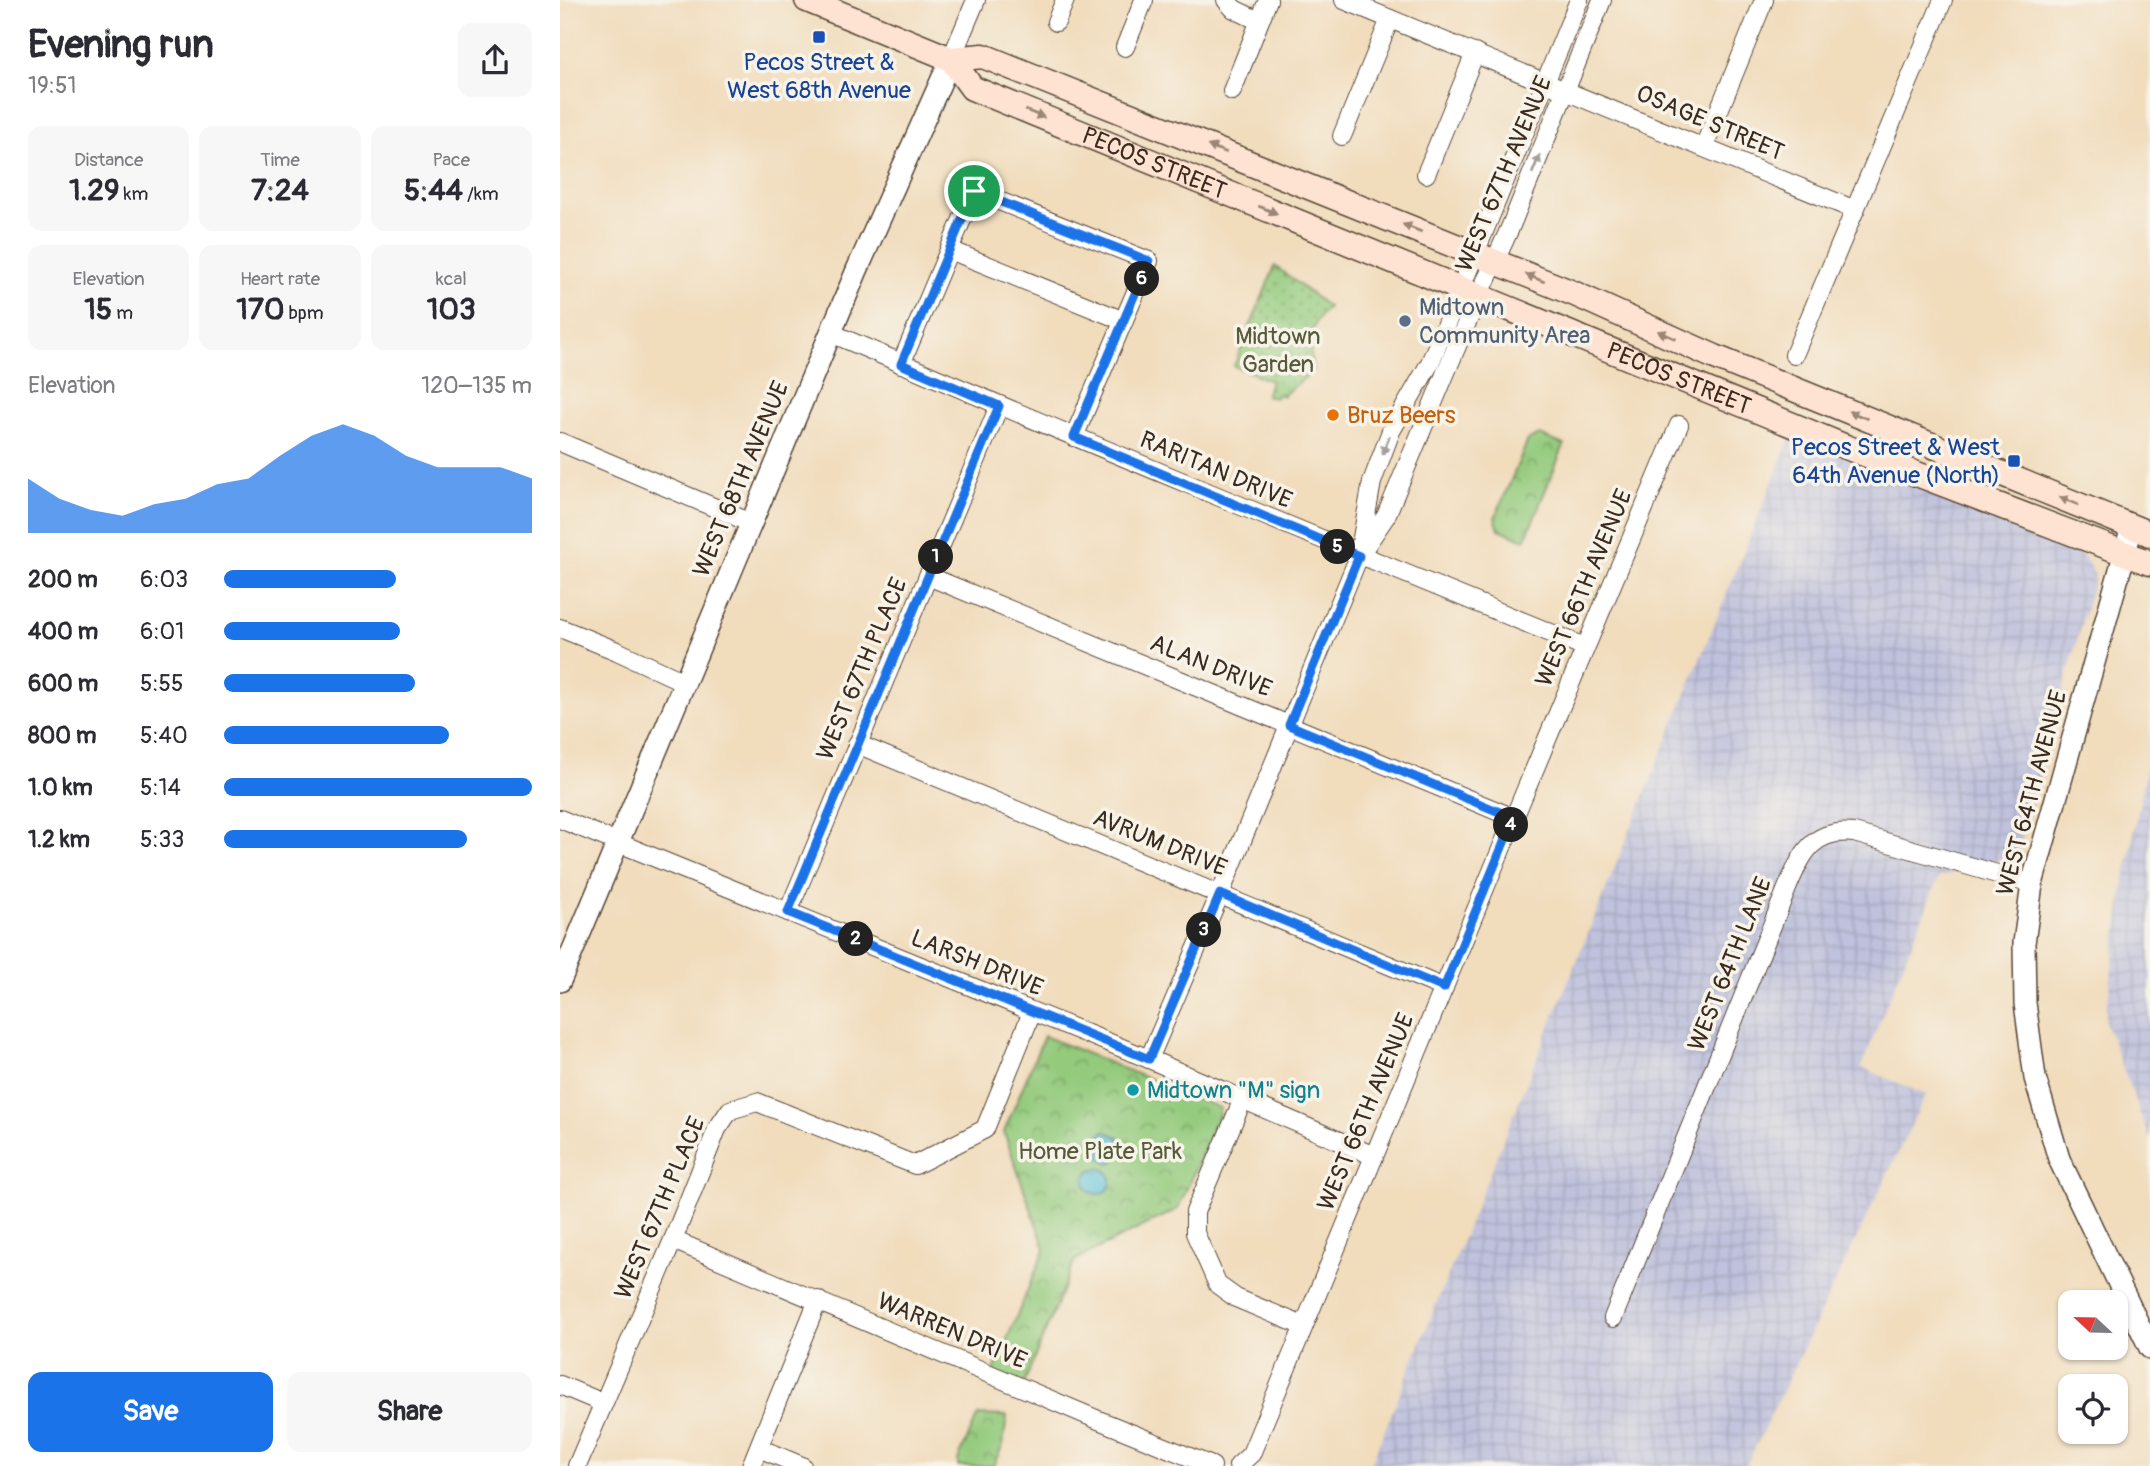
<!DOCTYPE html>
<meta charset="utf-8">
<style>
:root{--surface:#fff;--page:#f7f7f7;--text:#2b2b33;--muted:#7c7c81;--accent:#1a73e8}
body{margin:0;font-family:Pangolin,sans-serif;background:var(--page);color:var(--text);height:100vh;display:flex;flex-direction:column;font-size:26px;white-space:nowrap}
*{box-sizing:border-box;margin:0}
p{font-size:23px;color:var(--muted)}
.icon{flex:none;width:38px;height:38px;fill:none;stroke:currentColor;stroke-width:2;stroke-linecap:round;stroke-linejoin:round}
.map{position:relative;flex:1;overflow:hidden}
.sheet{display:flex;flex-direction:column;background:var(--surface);width:560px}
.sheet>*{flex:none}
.needle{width:46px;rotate:292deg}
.fabs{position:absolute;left:1498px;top:1290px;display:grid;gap:14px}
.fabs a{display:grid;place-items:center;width:70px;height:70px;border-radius:14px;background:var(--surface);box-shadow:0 2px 5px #0004;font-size:35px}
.pin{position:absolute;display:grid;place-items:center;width:60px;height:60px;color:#fff;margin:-30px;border:4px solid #fff;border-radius:50%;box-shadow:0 2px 7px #0007}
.km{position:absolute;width:35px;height:35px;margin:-18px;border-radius:50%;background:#222;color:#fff;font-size:19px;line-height:35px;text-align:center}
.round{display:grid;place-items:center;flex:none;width:74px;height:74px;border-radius:14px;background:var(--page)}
.headline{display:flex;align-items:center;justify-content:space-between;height:119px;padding:0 28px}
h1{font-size:38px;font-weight:700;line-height:52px}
.figures{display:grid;grid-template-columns:repeat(3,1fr);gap:10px;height:119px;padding:7px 28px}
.figures div{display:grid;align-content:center;border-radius:14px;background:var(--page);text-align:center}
.figures b{font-size:30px;font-weight:700}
.figures small{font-size:19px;font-weight:400}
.figures p{font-size:19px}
.chart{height:196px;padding:14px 28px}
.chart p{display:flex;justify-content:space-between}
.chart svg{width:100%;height:126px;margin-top:7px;fill:var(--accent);opacity:.7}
.action{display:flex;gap:14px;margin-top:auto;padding:14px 28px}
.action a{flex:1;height:80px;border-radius:14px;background:var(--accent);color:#fff;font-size:28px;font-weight:700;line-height:80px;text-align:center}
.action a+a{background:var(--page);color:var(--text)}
ul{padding:0 28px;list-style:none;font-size:23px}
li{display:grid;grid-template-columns:112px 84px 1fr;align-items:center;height:52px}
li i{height:18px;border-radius:9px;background:var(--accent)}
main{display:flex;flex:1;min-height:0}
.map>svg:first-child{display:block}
</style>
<main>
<section class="sheet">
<div class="headline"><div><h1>Evening run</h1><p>19:51</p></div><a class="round"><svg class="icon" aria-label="share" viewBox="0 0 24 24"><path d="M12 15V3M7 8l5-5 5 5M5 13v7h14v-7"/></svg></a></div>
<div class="figures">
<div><p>Distance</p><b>1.29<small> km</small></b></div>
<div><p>Time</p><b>7:24</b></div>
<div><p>Pace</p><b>5:44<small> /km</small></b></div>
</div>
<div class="figures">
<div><p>Elevation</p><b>15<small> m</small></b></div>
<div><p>Heart rate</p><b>170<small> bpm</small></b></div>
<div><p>kcal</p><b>103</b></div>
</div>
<div class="chart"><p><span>Elevation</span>120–135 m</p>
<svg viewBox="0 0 160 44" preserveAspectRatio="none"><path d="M0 44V25L10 32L20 36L30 38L40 34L50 32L60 27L70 25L80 17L90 10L100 6L110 10L120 17L130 21L140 21L150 21L160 25V44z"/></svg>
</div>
<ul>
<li><b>200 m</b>6:03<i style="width:56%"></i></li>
<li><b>400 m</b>6:01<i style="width:57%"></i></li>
<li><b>600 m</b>5:55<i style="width:62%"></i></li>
<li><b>800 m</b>5:40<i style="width:73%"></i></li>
<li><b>1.0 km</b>5:14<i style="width:100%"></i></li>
<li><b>1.2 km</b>5:33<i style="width:79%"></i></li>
</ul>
<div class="action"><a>Save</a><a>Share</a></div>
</section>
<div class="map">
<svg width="1590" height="1466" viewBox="0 0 1590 1466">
<defs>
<pattern id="industrial-grid" width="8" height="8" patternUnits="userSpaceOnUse" patternTransform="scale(1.75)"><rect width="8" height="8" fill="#c0c2dd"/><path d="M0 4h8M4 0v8" fill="none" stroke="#a6a7bd"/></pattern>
<pattern id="park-crowns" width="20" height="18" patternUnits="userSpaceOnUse" patternTransform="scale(1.75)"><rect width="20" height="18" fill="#93ca7c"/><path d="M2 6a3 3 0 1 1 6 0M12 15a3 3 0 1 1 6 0" fill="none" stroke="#79a465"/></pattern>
<pattern id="garden-dots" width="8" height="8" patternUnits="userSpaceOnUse" patternTransform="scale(1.75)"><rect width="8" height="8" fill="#93ca7c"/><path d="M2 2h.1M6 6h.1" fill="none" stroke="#79a465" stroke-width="1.8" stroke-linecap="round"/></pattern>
<pattern id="water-ripples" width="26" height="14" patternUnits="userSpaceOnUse" patternTransform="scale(1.75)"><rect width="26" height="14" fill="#5ec2dc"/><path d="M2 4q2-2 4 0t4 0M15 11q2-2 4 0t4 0" fill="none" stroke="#4f9eb2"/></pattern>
</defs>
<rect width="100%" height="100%" fill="#f7f3e8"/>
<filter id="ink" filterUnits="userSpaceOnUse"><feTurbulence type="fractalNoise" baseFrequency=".0143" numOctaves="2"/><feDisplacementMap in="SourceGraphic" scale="14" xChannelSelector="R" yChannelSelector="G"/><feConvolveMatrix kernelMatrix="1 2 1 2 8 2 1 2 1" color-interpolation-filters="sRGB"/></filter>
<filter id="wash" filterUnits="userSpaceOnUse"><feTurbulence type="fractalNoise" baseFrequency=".00686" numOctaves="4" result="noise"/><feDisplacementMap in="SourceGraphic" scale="28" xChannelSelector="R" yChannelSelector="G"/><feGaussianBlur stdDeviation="1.57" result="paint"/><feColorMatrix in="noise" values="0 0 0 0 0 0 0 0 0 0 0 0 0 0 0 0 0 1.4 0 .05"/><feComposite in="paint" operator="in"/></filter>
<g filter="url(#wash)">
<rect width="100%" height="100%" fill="#f1dcbc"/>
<!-- industrial -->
<g fill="url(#industrial-grid)">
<path d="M1232 434 1523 555 1535 576 1457 855 1379 877 1301 1067 1366 1095 1186 1466H810Z"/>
<path d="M1590 752V1140L1545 1021 1564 883Z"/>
</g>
<!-- park -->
<g fill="url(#park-crowns)" stroke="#677a4d" stroke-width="2">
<path d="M980 435 1004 445 965 540 939 529 935 518 968 440Z"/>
<path d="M484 1036 660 1108 658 1117 618 1209 515 1260 462 1388 432 1375 485 1249 444 1132Z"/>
<path d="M418 1415 447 1416 443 1445 433 1466H398V1460Z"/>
</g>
<!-- garden -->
<path fill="url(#garden-dots)" stroke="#677a4d" stroke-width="2" d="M715 266 768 307C747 327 749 344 753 371L722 396 720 393 715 398 706 395 711 381 674 366Z"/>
<!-- water -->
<g fill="url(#water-ripples)" stroke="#4c767d" stroke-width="2">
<path d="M544 1131 559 1137C561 1145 560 1155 553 1162L548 1163 540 1158 541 1151H535V1140Z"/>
<circle cx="538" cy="1181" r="13"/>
</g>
</g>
<g filter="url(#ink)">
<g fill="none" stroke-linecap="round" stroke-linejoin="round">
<!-- minor casing -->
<g stroke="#564536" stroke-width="20">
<g id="minor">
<path d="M666 0 674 9 699 21"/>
<path d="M784 0 1295 210"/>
<path d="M496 22 505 0"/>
<path d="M565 47 584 0"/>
<path d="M391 59 416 0"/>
<path d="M672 91 708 0"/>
<path d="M782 136 830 19"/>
<path d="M1144 147 1204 0"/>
<path d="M866 174 915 53"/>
<path d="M390 250 564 321"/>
<path d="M271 333C521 441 773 544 1025 647"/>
<path d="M1234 355 1383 0"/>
<path d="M341 364 414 191 589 261 514 437"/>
<path d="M0 442 191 523"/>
<path d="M800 549 812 482 831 431 870 363 1019 0"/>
<path d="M368 576 954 818"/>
<path d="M0 628 57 651 124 682"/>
<path d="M297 744 884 988"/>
<path d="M0 819 589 1059 814 1156"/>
<path d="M228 912 439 406"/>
<path d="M589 1059 660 894 799 556 826 516 904 329 950 228 1042 0"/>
<path d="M683 1099 635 1212V1233L658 1285 676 1298 743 1326"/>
<path d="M113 1240 536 1419 652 1466"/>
<path d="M1053 1318 1228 886C1243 852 1253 829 1294 833L1472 884"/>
<path d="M0 1385 43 1403"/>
<path d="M199 1448 242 1466"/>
<path d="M17 1466 113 1240 157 1129 170 1110 197 1102 355 1165 425 1129 472 1012"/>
<path d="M191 1466 258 1300"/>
<path d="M678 1466 691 1454 954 818 1119 425"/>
</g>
</g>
<!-- tertiary casing -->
<g stroke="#564536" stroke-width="24">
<g id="tertiary">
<path d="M1572 527 1472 884 1464 943 1465 1003 1475 1078 1499 1159 1590 1348"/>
<path d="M0 981 297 270 391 59"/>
</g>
</g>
<!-- secondary casing -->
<g stroke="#564536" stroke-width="27">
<g id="secondary">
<path d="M247 0 391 59 423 56 1015 294 1155 357 1590 534"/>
<path id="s1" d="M391 59 412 88 1286 447 1590 563"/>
</g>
</g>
<!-- minor -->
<use href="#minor" stroke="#fff" stroke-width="18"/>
<!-- tertiary -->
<use href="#tertiary" stroke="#fff" stroke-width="21"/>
<!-- secondary -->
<use href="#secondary" stroke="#fee3d2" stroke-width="24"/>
</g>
<!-- one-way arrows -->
<defs><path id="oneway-solid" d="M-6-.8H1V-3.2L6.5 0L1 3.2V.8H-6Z" transform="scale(1.75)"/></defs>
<g fill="#9c8678">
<use href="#oneway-solid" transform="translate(475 114) rotate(22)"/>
<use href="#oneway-solid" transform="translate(657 149) rotate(-159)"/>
<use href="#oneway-solid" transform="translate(708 210) rotate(22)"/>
<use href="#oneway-solid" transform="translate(852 228) rotate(-158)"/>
<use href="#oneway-solid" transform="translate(975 278) rotate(-158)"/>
<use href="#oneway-solid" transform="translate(1107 335) rotate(-156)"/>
<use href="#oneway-solid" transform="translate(1298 415) rotate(-158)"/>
<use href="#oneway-solid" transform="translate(1509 501) rotate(-158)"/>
</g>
<g fill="#a79f9a">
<use href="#oneway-solid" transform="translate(976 164) rotate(-68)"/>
<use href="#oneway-solid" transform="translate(826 445) rotate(110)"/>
</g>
</g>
<g fill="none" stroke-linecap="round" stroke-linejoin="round" filter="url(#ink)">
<!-- route casing -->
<g stroke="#fff" stroke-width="14">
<path id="route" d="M414 191 589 261 514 437 799 556 729 725 954 818 884 988 660 894 589 1059 228 912 439 406 341 364Z"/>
</g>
<!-- route -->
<use href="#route" stroke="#1a73e8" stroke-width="9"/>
</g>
<!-- markers -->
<g fill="#1a4fb4" stroke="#f7f3e8" stroke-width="2.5">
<rect x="252" y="30" width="14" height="14" rx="3.5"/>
<rect x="1447" y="454" width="14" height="14" rx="3.5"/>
</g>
<circle fill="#5c6f8a" stroke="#f7f3e8" stroke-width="2.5" cx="845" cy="321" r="7"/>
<circle fill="#e8710a" stroke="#f7f3e8" stroke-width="2.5" cx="773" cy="415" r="7"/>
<circle fill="#0f9aa8" stroke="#f7f3e8" stroke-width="2.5" cx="573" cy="1090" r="7"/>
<g text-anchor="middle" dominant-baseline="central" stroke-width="7" stroke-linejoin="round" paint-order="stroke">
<!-- transit labels -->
<g font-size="24" fill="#164399" stroke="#f7f3e8">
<text x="259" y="62">Pecos Street &amp;<tspan x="259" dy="28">West 68th Avenue</tspan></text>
<text x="1440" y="447" text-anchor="end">Pecos Street &amp; West<tspan x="1440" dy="28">64th Avenue (North)</tspan></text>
</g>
<!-- street labels -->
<g font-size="24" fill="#3b2a1e" stroke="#f7f3e8">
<text transform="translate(1150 123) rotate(23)">OSAGE STREET</text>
<text stroke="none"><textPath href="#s1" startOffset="233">PECOS STREET</textPath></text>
<text transform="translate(944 174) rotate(-67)">WEST 67TH AVENUE</text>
<text stroke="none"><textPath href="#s1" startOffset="800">PECOS STREET</textPath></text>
<text transform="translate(656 470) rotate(23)">RARITAN DRIVE</text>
<text transform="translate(181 479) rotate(-67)">WEST 68TH AVENUE</text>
<text transform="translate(1024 588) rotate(-67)">WEST 66TH AVENUE</text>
<text transform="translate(651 666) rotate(22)">ALAN DRIVE</text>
<text transform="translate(302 669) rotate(-67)">WEST 67TH PLACE</text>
<text transform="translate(1472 793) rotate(-75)">WEST 64TH AVENUE</text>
<text transform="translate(600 843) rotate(22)">AVRUM DRIVE</text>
<text transform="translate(417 963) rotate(22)">LARSH DRIVE</text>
<text transform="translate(1170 964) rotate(-68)">WEST 64TH LANE</text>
<text transform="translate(806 1112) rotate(-67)">WEST 66TH AVENUE</text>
<text transform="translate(100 1208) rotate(-67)">WEST 67TH PLACE</text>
<text transform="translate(392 1331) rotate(23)">WARREN DRIVE</text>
</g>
<!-- service labels -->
<g font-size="24" fill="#4e5e75" stroke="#f7f3e8" text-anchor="start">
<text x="859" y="307">Midtown<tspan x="859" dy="28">Community Area</tspan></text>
</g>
<!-- park labels -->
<g font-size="24" fill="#555a3a" stroke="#f7f3e8">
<text x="718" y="336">Midtown<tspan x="718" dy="28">Garden</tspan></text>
<text x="540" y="1151">Home Plate Park</text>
</g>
<!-- food labels -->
<g font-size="24" fill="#c56008" stroke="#f7f3e8" text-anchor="start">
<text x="787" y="415">Bruz Beers</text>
</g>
<!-- culture labels -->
<g font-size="24" fill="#0d838f" stroke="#f7f3e8" text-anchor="start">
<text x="587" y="1090">Midtown "M" sign</text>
</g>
</g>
</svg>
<div class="fabs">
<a><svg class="needle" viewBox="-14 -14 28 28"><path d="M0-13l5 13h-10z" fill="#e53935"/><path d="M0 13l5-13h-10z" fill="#7c7c81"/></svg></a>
<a><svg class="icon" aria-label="locate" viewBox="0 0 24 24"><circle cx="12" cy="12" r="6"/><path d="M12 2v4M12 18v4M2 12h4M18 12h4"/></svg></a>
</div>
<div class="pin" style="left:414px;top:191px;background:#1e9e55"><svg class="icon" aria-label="arrive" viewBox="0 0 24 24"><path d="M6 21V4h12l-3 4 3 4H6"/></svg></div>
<b class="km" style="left:376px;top:557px">1</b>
<b class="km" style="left:296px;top:939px">2</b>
<b class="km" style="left:644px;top:930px">3</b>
<b class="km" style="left:951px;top:825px">4</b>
<b class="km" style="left:778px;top:547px">5</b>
<b class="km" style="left:582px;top:279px">6</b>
</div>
</main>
